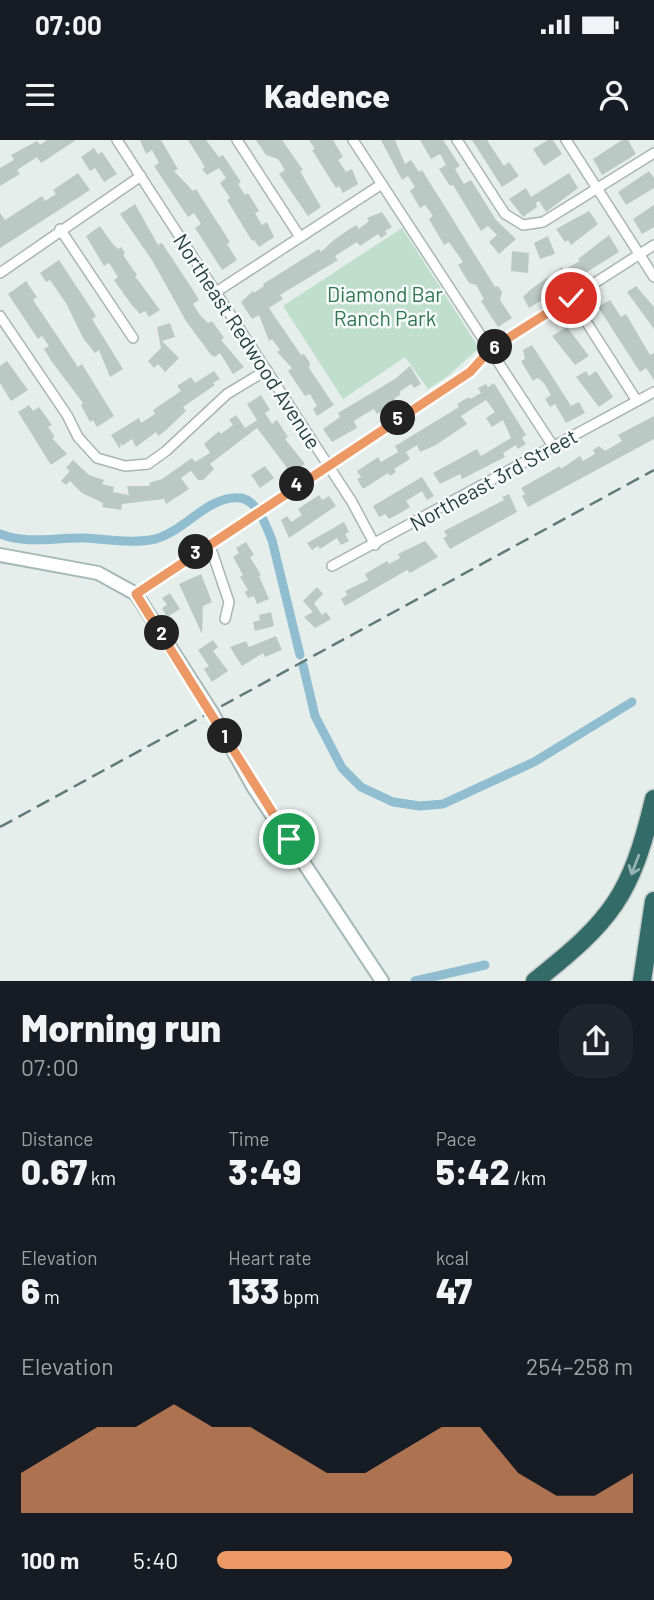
<!DOCTYPE html>
<meta charset="utf-8">
<style>
:root{--surface:#171b24;--page:#20242c;--text:#f1f3f6;--muted:#9ea1a6;--accent:#ed9965}
body{margin:0;font-family:Barlow,sans-serif;background:var(--page);color:var(--text);height:100vh;display:flex;flex-direction:column;font-size:26px;white-space:nowrap}
*{box-sizing:border-box;margin:0}
p{font-size:23px;color:var(--muted)}
.icon{flex:none;width:38px;height:38px;fill:none;stroke:currentColor;stroke-width:2;stroke-linecap:round;stroke-linejoin:round}
.map{position:relative;height:841px;overflow:hidden}
.drawer{display:flex;flex-direction:column;background:var(--surface);flex:1}
.drawer>*{flex:none}
.pin{position:absolute;display:grid;place-items:center;width:60px;height:60px;color:#fff;margin:-30px;border:4px solid #fff;border-radius:50%;box-shadow:0 2px 7px #0007}
.km{position:absolute;width:35px;height:35px;margin:-18px;border-radius:50%;background:#222;color:#fff;font-size:19px;line-height:35px;text-align:center}
.round{display:grid;place-items:center;flex:none;width:74px;height:74px;border-radius:28px;background:var(--page)}
.headline{display:flex;align-items:center;justify-content:space-between;height:119px;padding:0 21px}
h1{font-size:38px;font-weight:800;line-height:52px}
.stats{display:grid;grid-template-columns:repeat(3,1fr);gap:10px;height:119px;padding:7px 21px}
.stats div{display:grid;align-content:center}
.stats b{font-size:35px;font-weight:800}
.stats small{font-size:19px;font-weight:400}
.stats p{font-size:19px}
.chart{height:196px;padding:14px 21px}
.chart p{display:flex;justify-content:space-between}
.chart svg{width:100%;height:126px;margin-top:7px;fill:var(--accent);opacity:.7}
ul{padding:0 21px;list-style:none;font-size:23px}
li{display:grid;grid-template-columns:112px 84px 1fr;align-items:center;height:52px}
li i{height:18px;border-radius:9px;background:var(--accent)}
.status{display:flex;justify-content:space-between;align-items:center;height:49px;padding:0 35px;background:var(--surface);direction:ltr}
.status svg{height:19px;fill:currentColor}
header{display:flex;justify-content:space-between;align-items:center;height:91px;padding:0 21px;background:var(--surface);font-size:32px;font-weight:800}
.map>svg:first-child{display:block}
</style>
<div class="status"><b>07:00</b><svg viewBox="0 0 49 12"><path d="M0 12V9h3v3zM5 12V6h3v6zM10 12V3h3v9zM15 12V0h3v12zM26 1h20v11H26zM47 4h2v5h-2z"/></svg></div>
<header><svg class="icon" aria-label="menu" viewBox="0 0 24 24"><path d="M4 6h16M4 12h16M4 18h16"/></svg>Kadence<svg class="icon" aria-label="person" viewBox="0 0 24 24"><circle cx="12" cy="8" r="4"/><path d="M4 21q1-7 8-7t8 7"/></svg></header>
<div class="map">
<svg width="654" height="841" viewBox="0 0 654 841">
<rect width="100%" height="100%" fill="#e6eeeb"/>
<!-- green -->
<path fill="#c0decc" d="M402 88 479 208 448 236 428 249 405 217 343 259 283 166Z"/>
<g fill="none" stroke-linecap="round" stroke-linejoin="round">
<!-- canal -->
<g stroke="#90bed0" stroke-width="9">
<path d="M0 394C28 405 56 397 85 398 107 399 133 404 155 399 184 392 209 354 241 358 258 361 266 386 272 400L300 515"/>
<path d="M303 525 315 576 342 628 361 647 393 662 420 666 443 664 534 622 632 562"/>
<path d="M415 841 485 825"/>
</g>
</g>
<!-- building -->
<g fill="#bbc9c5">
<path d="M47 0H76L41 23 37 17 17 30 20 34 0 46V28L14 20 11 15 37 1 40 5Z"/>
<path d="M140 0H161L178 29 174 31 193 51 196 49 230 102 227 104 237 120 222 130 195 88 201 84 194 73 188 77 154 26 159 23 152 10 146 14Z"/>
<path d="M188 0H206L219 17 223 15 241 42 238 44 245 55 248 53 259 71 255 73 262 85 267 82 274 97 259 107 254 100 252 101 227 60 230 58 220 43 226 38 219 28 207 35 202 29 205 27Z"/>
<path d="M256 0H282L303 30 300 31 321 67 308 76 279 34 285 30 278 19 266 15Z"/>
<path d="M309 0H333L343 17 338 20 346 32 352 29 358 44 343 53 339 46 336 48 312 10 315 9Z"/>
<path d="M381 0H395L405 24 411 20 419 32 422 30 495 147 498 146 502 152 500 160 512 178 498 187 481 161 484 159 476 145 469 143 458 125 463 122 449 102 444 105 429 79 433 76 425 65 420 68 410 51 415 47 408 36 402 40Z"/>
<path d="M420 0H443L460 26 455 29 464 44 471 40 496 80 516 99 499 114 489 102 497 95 488 86 481 91 453 45 450 46 439 29 446 25 440 14 431 19Z"/>
<path d="M472 0H487L504 26 509 22 519 36 502 47Z"/>
<path d="M548 0H553L562 14 544 26 533 9Z"/>
<path d="M622 0H628L636 14 602 35 593 19Z"/>
<path d="M94 8 98 14 102 12 117 34 104 42 95 28 90 31 81 17Z"/>
<path d="M649 31 654 38V48L626 65 618 52Z"/>
<path d="M78 33 90 50 0 108V73L5 80 42 56 45 61 56 54 53 50Z"/>
<path d="M569 33 578 48 546 72 539 61 536 63 537 67 523 77 509 59 526 48 531 57Z"/>
<path d="M135 64 158 105 162 103 191 147 199 160 193 164 200 175 208 183 212 181 224 198 221 200 244 227 233 234 220 213 215 217 211 215 186 181 152 120 120 74Z"/>
<path d="M654 65V87L642 94 633 79Z"/>
<path d="M589 71 598 84 571 105 568 100 565 102 556 89Z"/>
<path d="M382 72 392 87 385 91 387 94 381 98 378 94 360 106 357 102 335 116 338 120 280 155 283 159 269 168 301 215 304 214 310 223 309 228 334 265 317 276 313 269 317 266 310 254 305 256 288 231 292 228 277 212 280 210 272 199 269 201 259 175 252 179 241 162 253 151 254 153 264 146 263 144 319 109 321 112 335 99 356 85 359 89 369 81 367 78Z"/>
<path d="M100 86 112 103 118 109 121 107 125 113 123 115 137 135 135 136 160 170 149 177 145 171 140 174 131 164 114 140 118 137 109 123 104 126 86 96Z"/>
<path d="M609 95 619 112 529 168 523 157 530 150 562 127 564 130 580 121 578 119Z"/>
<path d="M548 96 555 114 540 119 534 103Z"/>
<path d="M512 111 529 113 528 133 511 131Z"/>
<path d="M59 120 96 176 92 179 123 229 110 237 99 210 95 213 83 198 66 163 50 140 46 142 40 133Z"/>
<path d="M26 141 37 157 33 160 64 206 78 227 82 224 114 276 97 287 93 280 90 282 81 265 83 263 52 222 44 209 49 206 42 196 38 199 8 154Z"/>
<path d="M636 146 654 167V189L627 152Z"/>
<path d="M610 160 621 177 626 174 650 215 654 213V240L646 228 640 232 598 167Z"/>
<path d="M170 183 175 197 162 201 179 218 165 232 158 224 154 228 148 221 161 208 157 187Z"/>
<path d="M567 187 589 216 575 225 552 196Z"/>
<path d="M532 205 571 266 579 262 585 273 566 283 555 264 550 267 545 259 551 255 544 243 538 238 533 241 521 221 525 219 523 210Z"/>
<path d="M7 221 28 250 11 261 0 243V226Z"/>
<path d="M410 226 421 244 414 248 411 244 399 252 401 254 394 259 396 262 377 274 374 269 365 274 354 281 357 288 332 302 323 289 340 277 338 273 395 239Z"/>
<path d="M214 231 220 239 213 243 215 245 183 267 186 271 165 291 158 296 156 292 136 307 132 299 122 306 121 302 120 309 111 295 139 278 141 283 155 274 153 270 181 251 177 246 191 237 195 243Z"/>
<path d="M586 231 589 236 596 231 613 257 599 267 576 237Z"/>
<path d="M494 243 526 295 522 298 526 304 518 309 516 305 503 313 505 317 462 339 460 334 440 344 433 333 477 309 481 316 511 298 503 280 492 287 486 278 495 272 486 260 461 276 467 284 436 305 420 312 417 305 406 312 410 319 394 329 396 332 390 336 388 333 363 349 357 339 361 337 357 331 378 317 381 322 398 312 395 306 459 267 457 264 469 257 470 259 481 253 478 248 486 244 488 247Z"/>
<path d="M261 255 270 270 265 273 272 284 277 280 288 297 285 299 305 324 291 333 257 288 210 324 214 329 203 340H198L191 331 181 338 189 349 166 364 164 359 122 364 121 370 102 367 103 363 82 353 70 341 66 345 61 341 70 331 66 328 73 320 89 335 104 340 102 344 114 347 113 352 129 355 127 346H150L149 343 162 339 192 318 195 322 210 313 204 304 219 291 221 294 233 285 229 280 236 275 245 288 257 280 247 264Z"/>
<path d="M29 265 33 271 39 267 52 285 48 287 55 297 52 298 67 314 51 325 18 272Z"/>
<path d="M654 276V299L528 367 522 356 525 354 521 348 560 326 561 329 580 316 583 321 595 314 593 310 599 306 605 311 622 301 618 295Z"/>
<path d="M265 326 274 338 260 348 251 335Z"/>
<path d="M422 337 434 356 427 360 422 351 406 361 410 367 402 372 389 379 385 374 379 377 373 366Z"/>
<path d="M509 354 517 372 450 409 443 398 447 396 444 391 504 360 502 357Z"/>
<path d="M319 355 322 360 329 356 336 366 289 398 281 380 287 376 291 382 302 375 298 369Z"/>
<path d="M344 382 349 392 345 394 349 401 341 405 337 398 320 409 318 406 312 410 307 403Z"/>
<path d="M425 401 438 417 410 433 407 430 345 466 341 459 347 455 345 451 368 440 365 434 387 421 389 424 400 418 398 414Z"/>
<path d="M246 402 254 415 250 417 261 435 259 436 269 459 257 464 254 456 248 458 245 452 248 450 240 437 243 435 233 417 239 413 236 408Z"/>
<path d="M201 434 212 462 203 466 202 494 179 444Z"/>
<path d="M317 447 323 454 314 463 322 475 326 472 331 479 315 488 304 477 313 472 303 461Z"/>
<path d="M170 453 180 469 167 477 162 468 167 465 162 458Z"/>
<path d="M271 472 274 486 255 491 253 482 260 480 259 475Z"/>
<path d="M276 496 282 510 265 517 263 513 242 526 230 507 246 501 249 507Z"/>
<path d="M213 500 218 507 213 511 228 531 212 542 204 529 209 526 198 510Z"/>
</g>
<g fill="none" stroke-linecap="round" stroke-linejoin="round">
<!-- street casing -->
<g stroke="#a8b6b3" stroke-width="12">
<g id="street">
<path d="M117 0 352 362 375 405"/>
<path d="M237 0 300 97"/>
<path d="M353 0 553 306"/>
<path d="M457 0 505 74 523 85 543 82 654 13"/>
<path d="M566 0 654 137"/>
<path d="M60 89 133 198"/>
<path d="M0 133 141 36"/>
<path d="M216 152 382 44"/>
<path d="M571 158 637 261"/>
<path d="M0 176 67 275 78 297 97 318 125 326 148 324 166 311 227 254 267 230"/>
<path d="M209 403 229 462 225 479"/>
<path d="M332 426 654 252"/>
<path d="M136 454 470 232 490 210 654 105"/>
</g>
</g>
<!-- secondary casing -->
<g stroke="#a4b9b5" stroke-width="16">
<path id="secondary" d="M0 415 98 433 136 454 211 571 254 648 382 841"/>
</g>
<!-- highway casing -->
<g stroke="#c2cac8" stroke-width="21">
<g id="highway">
<path d="M535 841C612 780 631 756 654 659"/>
<path d="M642 841 654 761"/>
</g>
</g>
<!-- street -->
<use href="#street" stroke="#fff" stroke-width="9"/>
<!-- secondary -->
<use href="#secondary" stroke="#fff" stroke-width="12"/>
<!-- highway -->
<use href="#highway" stroke="#326b67" stroke-width="18"/>
<!-- rail -->
<path stroke="#607b77" stroke-width="2.5" stroke-dasharray="14 7" stroke-linecap="butt" d="M0 687 654 330"/>
</g>
<!-- one-way arrows -->
<defs><path id="oneway-shaft" d="M-6 0H5M1.5-3L5.5 0L1.5 3" fill="none" stroke-width="1.6" stroke-linecap="round" stroke-linejoin="round" transform="scale(1.75)"/></defs>
<use stroke="#94b2b0" href="#oneway-shaft" transform="translate(635 725) rotate(111)"/>
<g fill="none" stroke-linecap="round" stroke-linejoin="round">
<!-- route casing -->
<g stroke="#fff" stroke-width="14">
<path id="route" d="M289 699 136 454 470 232 491 209 571 158"/>
</g>
<!-- route -->
<use href="#route" stroke="#ed9965" stroke-width="9"/>
</g>
<g text-anchor="middle" dominant-baseline="central" stroke-width="5" stroke-linejoin="round" paint-order="stroke">
<!-- park labels -->
<g font-size="21" fill="#307554" stroke="#f6faf9">
<text x="385" y="153">Diamond Bar<tspan x="385" dy="24">Ranch Park</tspan></text>
</g>
<!-- street labels -->
<g font-size="21" fill="#25403c" stroke="#f6faf9">
<text transform="translate(248 201) rotate(57)">Northeast Redwood Avenue</text>
<text transform="translate(493 339) rotate(-29)">Northeast 3rd Street</text>
</g>
</g>
</svg>
<div class="pin" style="left:289px;top:699px;background:#1e9e55"><svg class="icon" aria-label="arrive" viewBox="0 0 24 24"><path d="M6 21V4h12l-3 4 3 4H6"/></svg></div>
<div class="pin" style="left:571px;top:158px;background:#d93025"><svg class="icon" aria-label="check" viewBox="0 0 24 24"><path d="M5 12l5 5 9-10"/></svg></div>
<b class="km" style="left:225px;top:596px">1</b>
<b class="km" style="left:162px;top:493px">2</b>
<b class="km" style="left:196px;top:412px">3</b>
<b class="km" style="left:297px;top:344px">4</b>
<b class="km" style="left:398px;top:278px">5</b>
<b class="km" style="left:495px;top:207px">6</b>
</div>
<section class="drawer">
<div class="headline"><div><h1>Morning run</h1><p>07:00</p></div><a class="round"><svg class="icon" aria-label="share" viewBox="0 0 24 24"><path d="M12 15V3M7 8l5-5 5 5M5 13v7h14v-7"/></svg></a></div>
<div class="stats">
<div><p>Distance</p><b>0.67<small> km</small></b></div>
<div><p>Time</p><b>3:49</b></div>
<div><p>Pace</p><b>5:42<small> /km</small></b></div>
</div>
<div class="stats">
<div><p>Elevation</p><b>6<small> m</small></b></div>
<div><p>Heart rate</p><b>133<small> bpm</small></b></div>
<div><p>kcal</p><b>47</b></div>
</div>
<div class="chart"><p><span>Elevation</span>254–258 m</p>
<svg viewBox="0 0 160 44" preserveAspectRatio="none"><path d="M0 44V30L10 22L20 14L30 14L40 6L50 14L60 14L70 22L80 30L90 30L100 22L110 14L120 14L130 30L140 38L150 38L160 30V44z"/></svg>
</div>
<ul>
<li><b>100 m</b>5:40<i style="width:71%"></i></li>
</ul>
</section>
